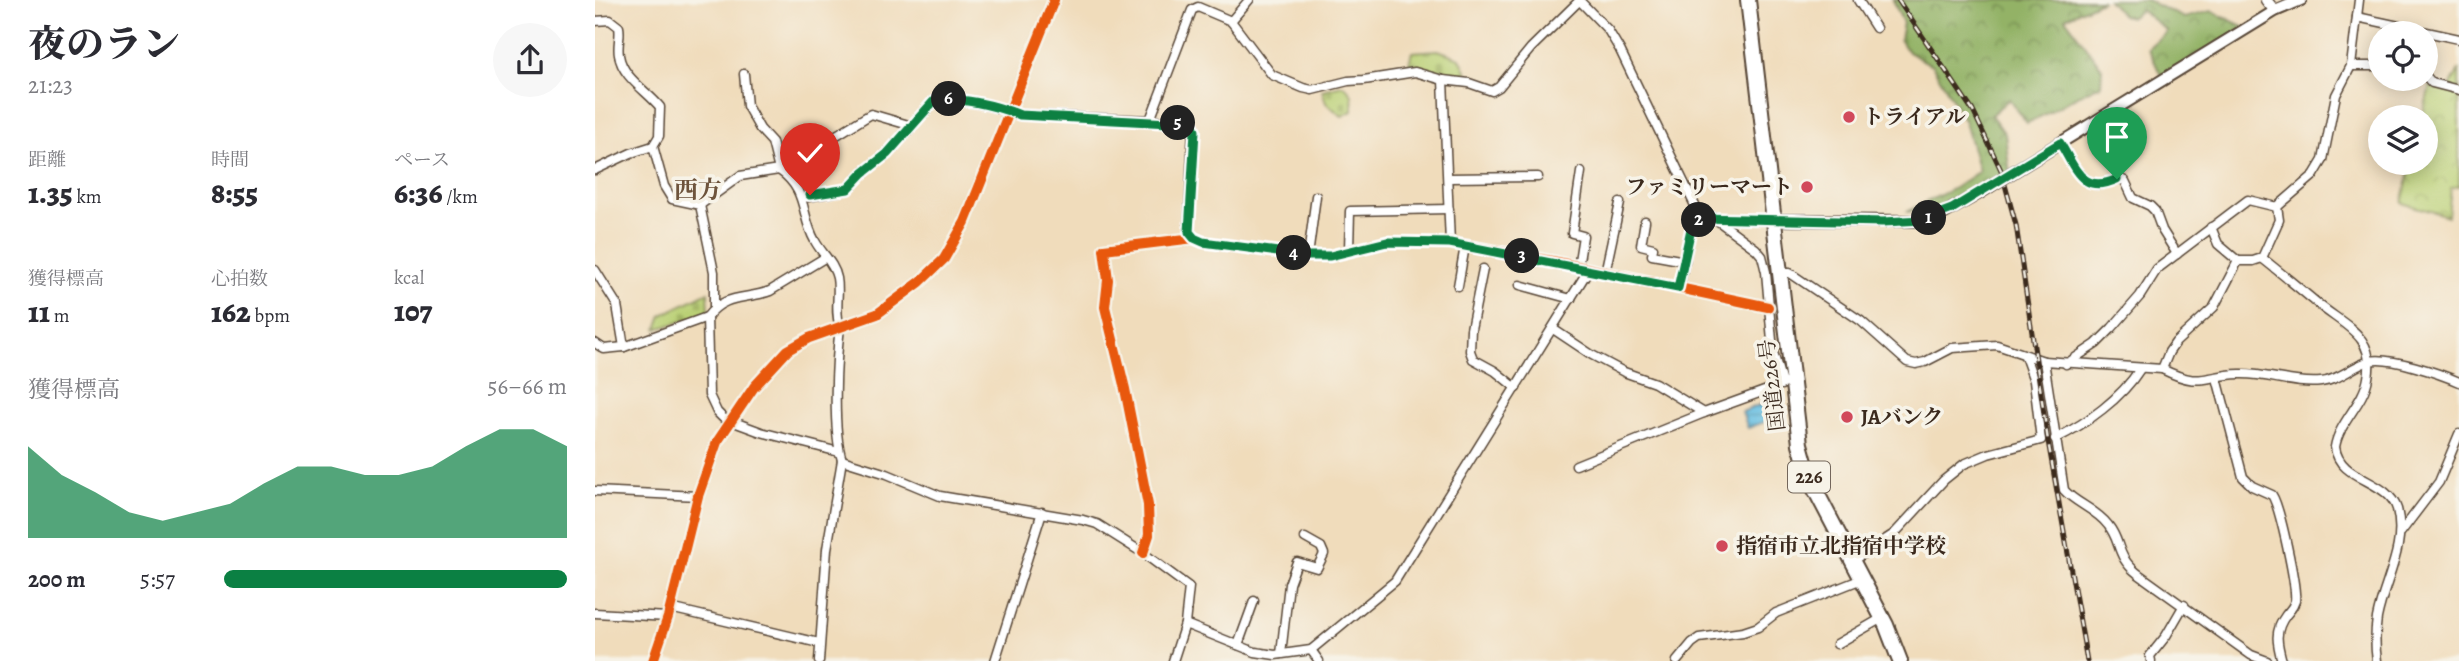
<!DOCTYPE html>
<html lang="ja">
<meta charset="utf-8">
<style>
:root{--surface:#fff;--page:#f7f7f7;--text:#2b2b33;--muted:#7c7c81;--accent:#0b8043}
body{margin:0;font-family:Alegreya,"Noto Serif JP",serif;background:var(--page);color:var(--text);height:100vh;display:flex;flex-direction:column;font-size:26px;white-space:nowrap}
*{box-sizing:border-box;margin:0}
p{font-size:23px;color:var(--muted)}
.icon{flex:none;width:38px;height:38px;fill:none;stroke:currentColor;stroke-width:2;stroke-linecap:round;stroke-linejoin:round}
.map{position:relative;flex:1;overflow:hidden}
.side{display:flex;flex-direction:column;background:var(--surface);width:595px}
.side>*{flex:none}
.controls{position:absolute;left:1773px;top:21px;display:grid;gap:14px}
.controls a{display:grid;place-items:center;width:70px;height:70px;border-radius:50%;background:var(--surface);box-shadow:0 4px 18px #0003;font-size:35px}
.pin{position:absolute;display:grid;place-items:center;width:60px;height:60px;color:#fff;margin:-72px -30px;border-radius:50% 50% 50% 0;rotate:-45deg;box-shadow:0 0 7px #0007}
.pin .icon{rotate:45deg}
.km{position:absolute;width:35px;height:35px;margin:-18px;border-radius:50%;background:#222;color:#fff;font-size:19px;line-height:35px;text-align:center}
.round{display:grid;place-items:center;flex:none;width:74px;height:74px;border-radius:37px;background:var(--page)}
.summary{display:flex;align-items:center;justify-content:space-between;height:119px;padding:0 28px}
h1{font-size:38px;font-weight:800;line-height:52px}
.figures{display:grid;grid-template-columns:repeat(3,1fr);gap:10px;height:119px;padding:7px 28px}
.figures div{display:grid;align-content:center}
.figures b{font-size:30px;font-weight:800}
.figures small{font-size:19px;font-weight:400}
.figures p{font-size:19px}
.chart{height:196px;padding:14px 28px}
.chart p{display:flex;justify-content:space-between}
.chart svg{width:100%;height:126px;margin-top:7px;fill:var(--accent);opacity:.7}
ul{padding:0 28px;list-style:none;font-size:23px}
li{display:grid;grid-template-columns:112px 84px 1fr;align-items:center;height:52px}
li i{height:18px;border-radius:9px;background:var(--accent)}
main{display:flex;flex:1;min-height:0}
.map>svg:first-child{display:block}
</style>
<main>
<section class="side">
<div class="summary"><div><h1>夜のラン</h1><p>21:23</p></div><a class="round"><svg class="icon" aria-label="share" viewBox="0 0 24 24"><path d="M12 15V3M7 8l5-5 5 5M5 13v7h14v-7"/></svg></a></div>
<div class="figures">
<div><p>距離</p><b>1.35<small> km</small></b></div>
<div><p>時間</p><b>8:55</b></div>
<div><p>ペース</p><b>6:36<small> /km</small></b></div>
</div>
<div class="figures">
<div><p>獲得標高</p><b>11<small> m</small></b></div>
<div><p>心拍数</p><b>162<small> bpm</small></b></div>
<div><p>kcal</p><b>107</b></div>
</div>
<div class="chart"><p><span>獲得標高</span>56–66 m</p>
<svg viewBox="0 0 160 44" preserveAspectRatio="none"><path d="M0 44V12L10 22L20 28L30 35L40 38L50 35L60 32L70 25L80 19L90 19L100 22L110 22L120 19L130 12L140 6L150 6L160 12V44z"/></svg>
</div>
<ul>
<li><b>200 m</b>5:57<i style="width:100%"></i></li>
</ul>
</section>
<div class="map">
<svg width="1864" height="661" viewBox="0 0 1864 661">
<defs>
<pattern id="forest-crowns" width="20" height="18" patternUnits="userSpaceOnUse" patternTransform="scale(1.75)"><rect width="20" height="18" fill="#93b266"/><path d="M2 6a3 3 0 1 1 6 0M12 15a3 3 0 1 1 6 0" fill="none" stroke="#799153"/></pattern>
<pattern id="cemetery-stones" width="16" height="16" patternUnits="userSpaceOnUse" patternTransform="scale(1.75)"><rect width="16" height="16" fill="#bad074"/><path d="M2 7V4a2 2 0 0 1 4 0v3zM10 15v-3a2 2 0 0 1 4 0v3z" fill="#a1b364"/></pattern>
<pattern id="park-crowns" width="20" height="18" patternUnits="userSpaceOnUse" patternTransform="scale(1.75)"><rect width="20" height="18" fill="#bad074"/><path d="M2 6a3 3 0 1 1 6 0M12 15a3 3 0 1 1 6 0" fill="none" stroke="#a1b364"/></pattern>
<pattern id="water-rules" width="6" height="5" patternUnits="userSpaceOnUse" patternTransform="scale(1.75)"><rect width="6" height="5" fill="#66bfe3"/><path d="M0 2.5h6" fill="none" stroke="#559bb7"/></pattern>
</defs>
<rect width="100%" height="100%" fill="#f7f3e8"/>
<filter id="ink" filterUnits="userSpaceOnUse"><feTurbulence type="fractalNoise" baseFrequency=".0143" numOctaves="2"/><feDisplacementMap in="SourceGraphic" scale="14" xChannelSelector="R" yChannelSelector="G"/><feConvolveMatrix kernelMatrix="1 2 1 2 8 2 1 2 1" color-interpolation-filters="sRGB"/></filter>
<filter id="wash" filterUnits="userSpaceOnUse"><feTurbulence type="fractalNoise" baseFrequency=".00686" numOctaves="4" result="noise"/><feDisplacementMap in="SourceGraphic" scale="28" xChannelSelector="R" yChannelSelector="G"/><feGaussianBlur stdDeviation="1.57" result="paint"/><feColorMatrix in="noise" values="0 0 0 0 0 0 0 0 0 0 0 0 0 0 0 0 0 1.4 0 .05"/><feComposite in="paint" operator="in"/></filter>
<g filter="url(#wash)">
<rect width="100%" height="100%" fill="#f0dcbb"/>
<!-- forest -->
<g fill="url(#forest-crowns)" stroke="#676e42" stroke-width="2">
<path d="M1298 0H1508L1470 18 1507 68 1506 85C1479 95 1458 112 1432 123L1414 99 1396 115 1410 134 1415 175 1348 206 1311 212 1358 189 1384 171 1370 122 1351 88 1337 65 1313 52 1305 39 1308 23Z"/>
<path d="M1513 0H1551L1589 18 1616 11 1650 27 1567 77 1553 48 1572 31 1546 10 1536 17 1527 15Z"/>
</g>
<!-- cemetery -->
<g fill="url(#cemetery-stones)" stroke="#7a7d49" stroke-width="2">
<path d="M843 50 865 58 873 75 871 80C851 78 832 69 812 70L817 52Z"/>
<path d="M747 85C759 92 758 97 757 111L747 116 731 103 727 90Z"/>
<path d="M113 292 114 313 62 329 67 315Z"/>
</g>
<!-- park -->
<path fill="url(#park-crowns)" stroke="#7a7d49" stroke-width="2" d="M1864 69V186L1856 188 1853 216 1807 203 1817 163H1830V117H1827L1835 86 1853 91Z"/>
<!-- water -->
<path fill="url(#water-rules)" stroke="#507480" stroke-width="2" d="M1174 401 1180 418 1153 428 1147 412Z"/>
</g>
<g filter="url(#ink)">
<g fill="none" stroke-linecap="round" stroke-linejoin="round">
<!-- minor casing -->
<g stroke="#564536" stroke-width="11">
<g id="minor">
<path d="M984 0 1013 30 1025 50 1106 218"/>
<path d="M1263 0 1281 28"/>
<path d="M1762 17 1864 39"/>
<path d="M0 21 15 20 24 27C26 36 22 45 24 55 27 77 52 91 65 107L64 136 58 146 36 153 0 170"/>
<path d="M636 21 677 75 708 88 717 90 753 81 769 80 820 72 848 80 874 83 897 91 904 87 936 48 984 1"/>
<path d="M1756 66H1785"/>
<path d="M149 74 152 106 165 129 177 142 184 170C214 191 205 215 220 241 227 254 239 263 242 278 245 294 239 311 245 327 241 360 237 428 247 460L232 549 224 661"/>
<path d="M1830 75 1837 83 1864 90"/>
<path d="M848 80 855 243"/>
<path d="M555 120 597 10 603 7 636 21 654 0"/>
<path d="M1465 143C1476 161 1488 193 1514 182 1521 180 1523 177 1530 181L1538 198 1555 206 1560 211 1567 230 1582 254"/>
<path d="M58 146 69 186 77 199 105 205 145 176 184 170 276 114 317 126"/>
<path d="M853 178 943 177"/>
<path d="M208 198 253 189 268 173 292 154 338 102C360 95 404 107 425 115L555 120 598 125 594 222V231L599 238"/>
<path d="M105 205 119 272V307"/>
<path d="M1118 217 1161 249 1167 256 1171 272 1178 352 1187 383"/>
<path d="M1050 221 1046 245 1058 248 1057 255 1090 261"/>
<path d="M1616 227 1623 244 1643 261"/>
<path d="M754 250 755 211 854 209"/>
<path d="M713 256 721 196"/>
<path d="M231 257 175 291C151 300 130 293 112 317L114 395 122 412 128 418 166 432 244 452"/>
<path d="M1667 258C1686 273 1704 288 1722 303 1749 326 1781 335 1773 378 1769 403 1744 422 1740 447 1744 481 1793 479 1802 509 1812 547 1789 581 1782 618 1780 632 1780 647 1782 661"/>
<path d="M983 267 988 236 977 233 986 172"/>
<path d="M888 269 876 329 875 351 878 359 900 371 921 388"/>
<path d="M0 270 22 305 29 347"/>
<path d="M1010 273 1025 203"/>
<path d="M1185 273H1195L1266 321 1312 362 1321 364 1330 362 1357 348 1402 345 1449 361 1567 369C1607 389 1608 375 1645 374 1672 373 1699 385 1726 382 1745 380 1757 366 1775 361 1794 356 1846 374 1864 382"/>
<path d="M925 285 976 299"/>
<path d="M863 286 870 246"/>
<path d="M1084 288 1096 229 1106 218 1179 220"/>
<path d="M958 329 997 355 1029 372 1060 383 1109 413"/>
<path d="M0 343 9 349 29 347 112 317"/>
<path d="M1449 361 1469 490C1480 503 1501 509 1513 525 1527 542 1520 555 1542 573L1656 655 1672 661"/>
<path d="M1471 364 1501 344 1517 328 1545 296 1562 269 1653 200 1682 207 1719 175 1728 160 1741 95 1756 66 1764 0"/>
<path d="M1567 369 1574 352 1581 342 1619 307 1643 261H1658L1667 258 1684 220 1682 207"/>
<path d="M1622 378 1648 477 1657 486 1677 495C1685 507 1702 587 1700 601 1698 608 1695 610 1691 615 1679 631 1682 643 1687 661"/>
<path d="M1460 439C1492 423 1526 399 1545 369"/>
<path d="M247 460 292 474 345 496 488 520 502 524 548 553 594 587 590 624 578 661"/>
<path d="M981 465 1109 413 1197 381"/>
<path d="M0 491 103 496"/>
<path d="M1806 532 1844 482 1864 434"/>
<path d="M548 553 554 535 553 505 530 389 510 307 513 280 509 249 599 238 608 242 713 256H735L792 242 855 243 962 262 1173 307"/>
<path d="M1257 561 1299 534 1349 480 1369 464 1393 454 1446 440 1439 381 1430 356"/>
<path d="M75 608 224 643"/>
<path d="M0 613 73 617"/>
<path d="M590 624 660 652 680 655 716 650 800 581 994 269"/>
<path d="M1242 644 1287 618"/>
<path d="M643 645 659 601"/>
<path d="M716 650 724 661"/>
<path d="M686 654 694 584 702 562 722 568 729 554 726 547 710 538"/>
<path d="M58 661 73 617 103 496 122 442 159 387 193 350 214 338 282 314 325 282 349 259 370 222 459 0"/>
<path d="M400 661 447 512"/>
<path d="M1082 661 1097 643 1104 638 1148 632 1163 627 1181 613 1267 579"/>
<path d="M1556 661 1555 656 1571 636 1589 605"/>
</g>
</g>
<!-- tertiary casing -->
<g stroke="#564536" stroke-width="13">
<path id="tertiary" d="M1671 0 1680 11"/>
</g>
<!-- secondary casing -->
<g stroke="#564536" stroke-width="14">
<g id="secondary">
<path d="M1418 172 1680 11 1706 0"/>
<path d="M1179 220 1319 221 1348 214 1383 194"/>
</g>
</g>
<!-- trunk casing -->
<g stroke="#564536" stroke-width="18">
<path id="trunk" d="M1153 0 1205 444 1215 480 1291 625 1305 661"/>
</g>
<!-- minor -->
<use href="#minor" stroke="#fff" stroke-width="8"/>
<!-- tertiary -->
<use href="#tertiary" stroke="#fff" stroke-width="10"/>
<!-- secondary -->
<use href="#secondary" stroke="#fff" stroke-width="10"/>
<!-- trunk -->
<use href="#trunk" stroke="#fff" stroke-width="14"/>
<!-- rail casing -->
<g stroke="#3b2a1e" stroke-width="5">
<path id="rail" d="M1303 0 1378 111 1406 170 1421 225 1453 441 1492 661"/>
</g>
<!-- rail -->
<use href="#rail" stroke="#f7f3e8" stroke-width="2.5" stroke-dasharray="8" stroke-linecap="butt"/>
<!-- secondary-bridge casing -->
<g stroke="#564536" stroke-width="14" stroke-linecap="butt">
<path id="secondary-bridge" d="M1383 194 1418 172"/>
</g>
<!-- secondary-bridge -->
<use href="#secondary-bridge" stroke="#fff" stroke-width="10"/>
<!-- cycleway casing -->
<g stroke="#f7f3e8" stroke-width="15">
<g id="cycleway">
<path d="M548 553 554 535 553 505 530 389 510 307 513 280 509 249 599 238 608 242 713 256H735L792 242 855 243 962 262 1173 307"/>
<path d="M58 661 73 617 103 496 122 442 159 387 193 350 214 338 282 314 325 282 349 259 370 222 459 0"/>
</g>
</g>
<!-- cycleway -->
<use href="#cycleway" stroke="#e8590c" stroke-width="10"/>
</g>
</g>
<g fill="none" stroke-linecap="round" stroke-linejoin="round" filter="url(#ink)">
<!-- route casing -->
<g stroke="#fff" stroke-width="14">
<path id="route" d="M215 195 253 189 268 173 292 154 338 102C359 94 405 107 425 115L593 124 598 125 600 131 594 232 599 238 608 242 713 256H735L792 242 855 243 1083 288 1096 229 1106 218 1288 222 1328 220 1357 209 1465 143C1481 169 1487 195 1522 179"/>
</g>
<!-- route -->
<use href="#route" stroke="#0b8043" stroke-width="9"/>
</g>
<!-- markers -->
<g fill="#d1495b" stroke="#f7f3e8" stroke-width="2.5">
<circle cx="1254" cy="117" r="7"/>
<circle cx="1212" cy="187" r="7"/>
<circle cx="1252" cy="417" r="7"/>
<circle cx="1127" cy="546" r="7"/>
</g>
<g text-anchor="middle" dominant-baseline="central" stroke-width="7" stroke-linejoin="round" paint-order="stroke">
<!-- shield labels -->
<rect fill="#f7f3e8" stroke="#73665b" stroke-width="2" x="1193" y="461.5" width="42" height="31" rx="5"/>
<g font-size="19" font-weight="bold" fill="#3b2a1e">
<text x="1214" y="477">226</text>
</g>
<!-- poi labels -->
<g font-size="21" font-weight="bold" fill="#3b2a1e" stroke="#f7f3e8" text-anchor="start">
<text x="1268" y="117">トライアル</text>
<text x="1198" y="187" text-anchor="end">ファミリーマート</text>
<text x="1266" y="417">JAバンク</text>
<text x="1141" y="546">指宿市立北指宿中学校</text>
</g>
<!-- street labels -->
<g font-size="21" fill="#3b2a1e" stroke="#f7f3e8">
<text transform="translate(1177 385) rotate(-97)">国道226号</text>
</g>
<!-- quarter labels -->
<g font-size="24" font-weight="bold" fill="#6e543c" stroke="#f7f3e8">
<text x="103" y="190">西方</text>
</g>
</g>
</svg>
<div class="controls">
<a><svg class="icon" aria-label="locate" viewBox="0 0 24 24"><circle cx="12" cy="12" r="6"/><path d="M12 2v4M12 18v4M2 12h4M18 12h4"/></svg></a>
<a><svg class="icon" aria-label="layers" viewBox="0 0 24 24"><path d="M12 4l9 5-9 5-9-5zM3 14l9 5 9-5"/></svg></a>
</div>
<div class="pin" style="left:1522px;top:179px;background:#1e9e55"><svg class="icon" aria-label="arrive" viewBox="0 0 24 24"><path d="M6 21V4h12l-3 4 3 4H6"/></svg></div>
<div class="pin" style="left:215px;top:195px;background:#d93025"><svg class="icon" aria-label="check" viewBox="0 0 24 24"><path d="M5 12l5 5 9-10"/></svg></div>
<b class="km" style="left:1334px;top:218px">1</b>
<b class="km" style="left:1104px;top:220px">2</b>
<b class="km" style="left:927px;top:256px">3</b>
<b class="km" style="left:699px;top:253px">4</b>
<b class="km" style="left:583px;top:123px">5</b>
<b class="km" style="left:354px;top:99px">6</b>
</div>
</main>
